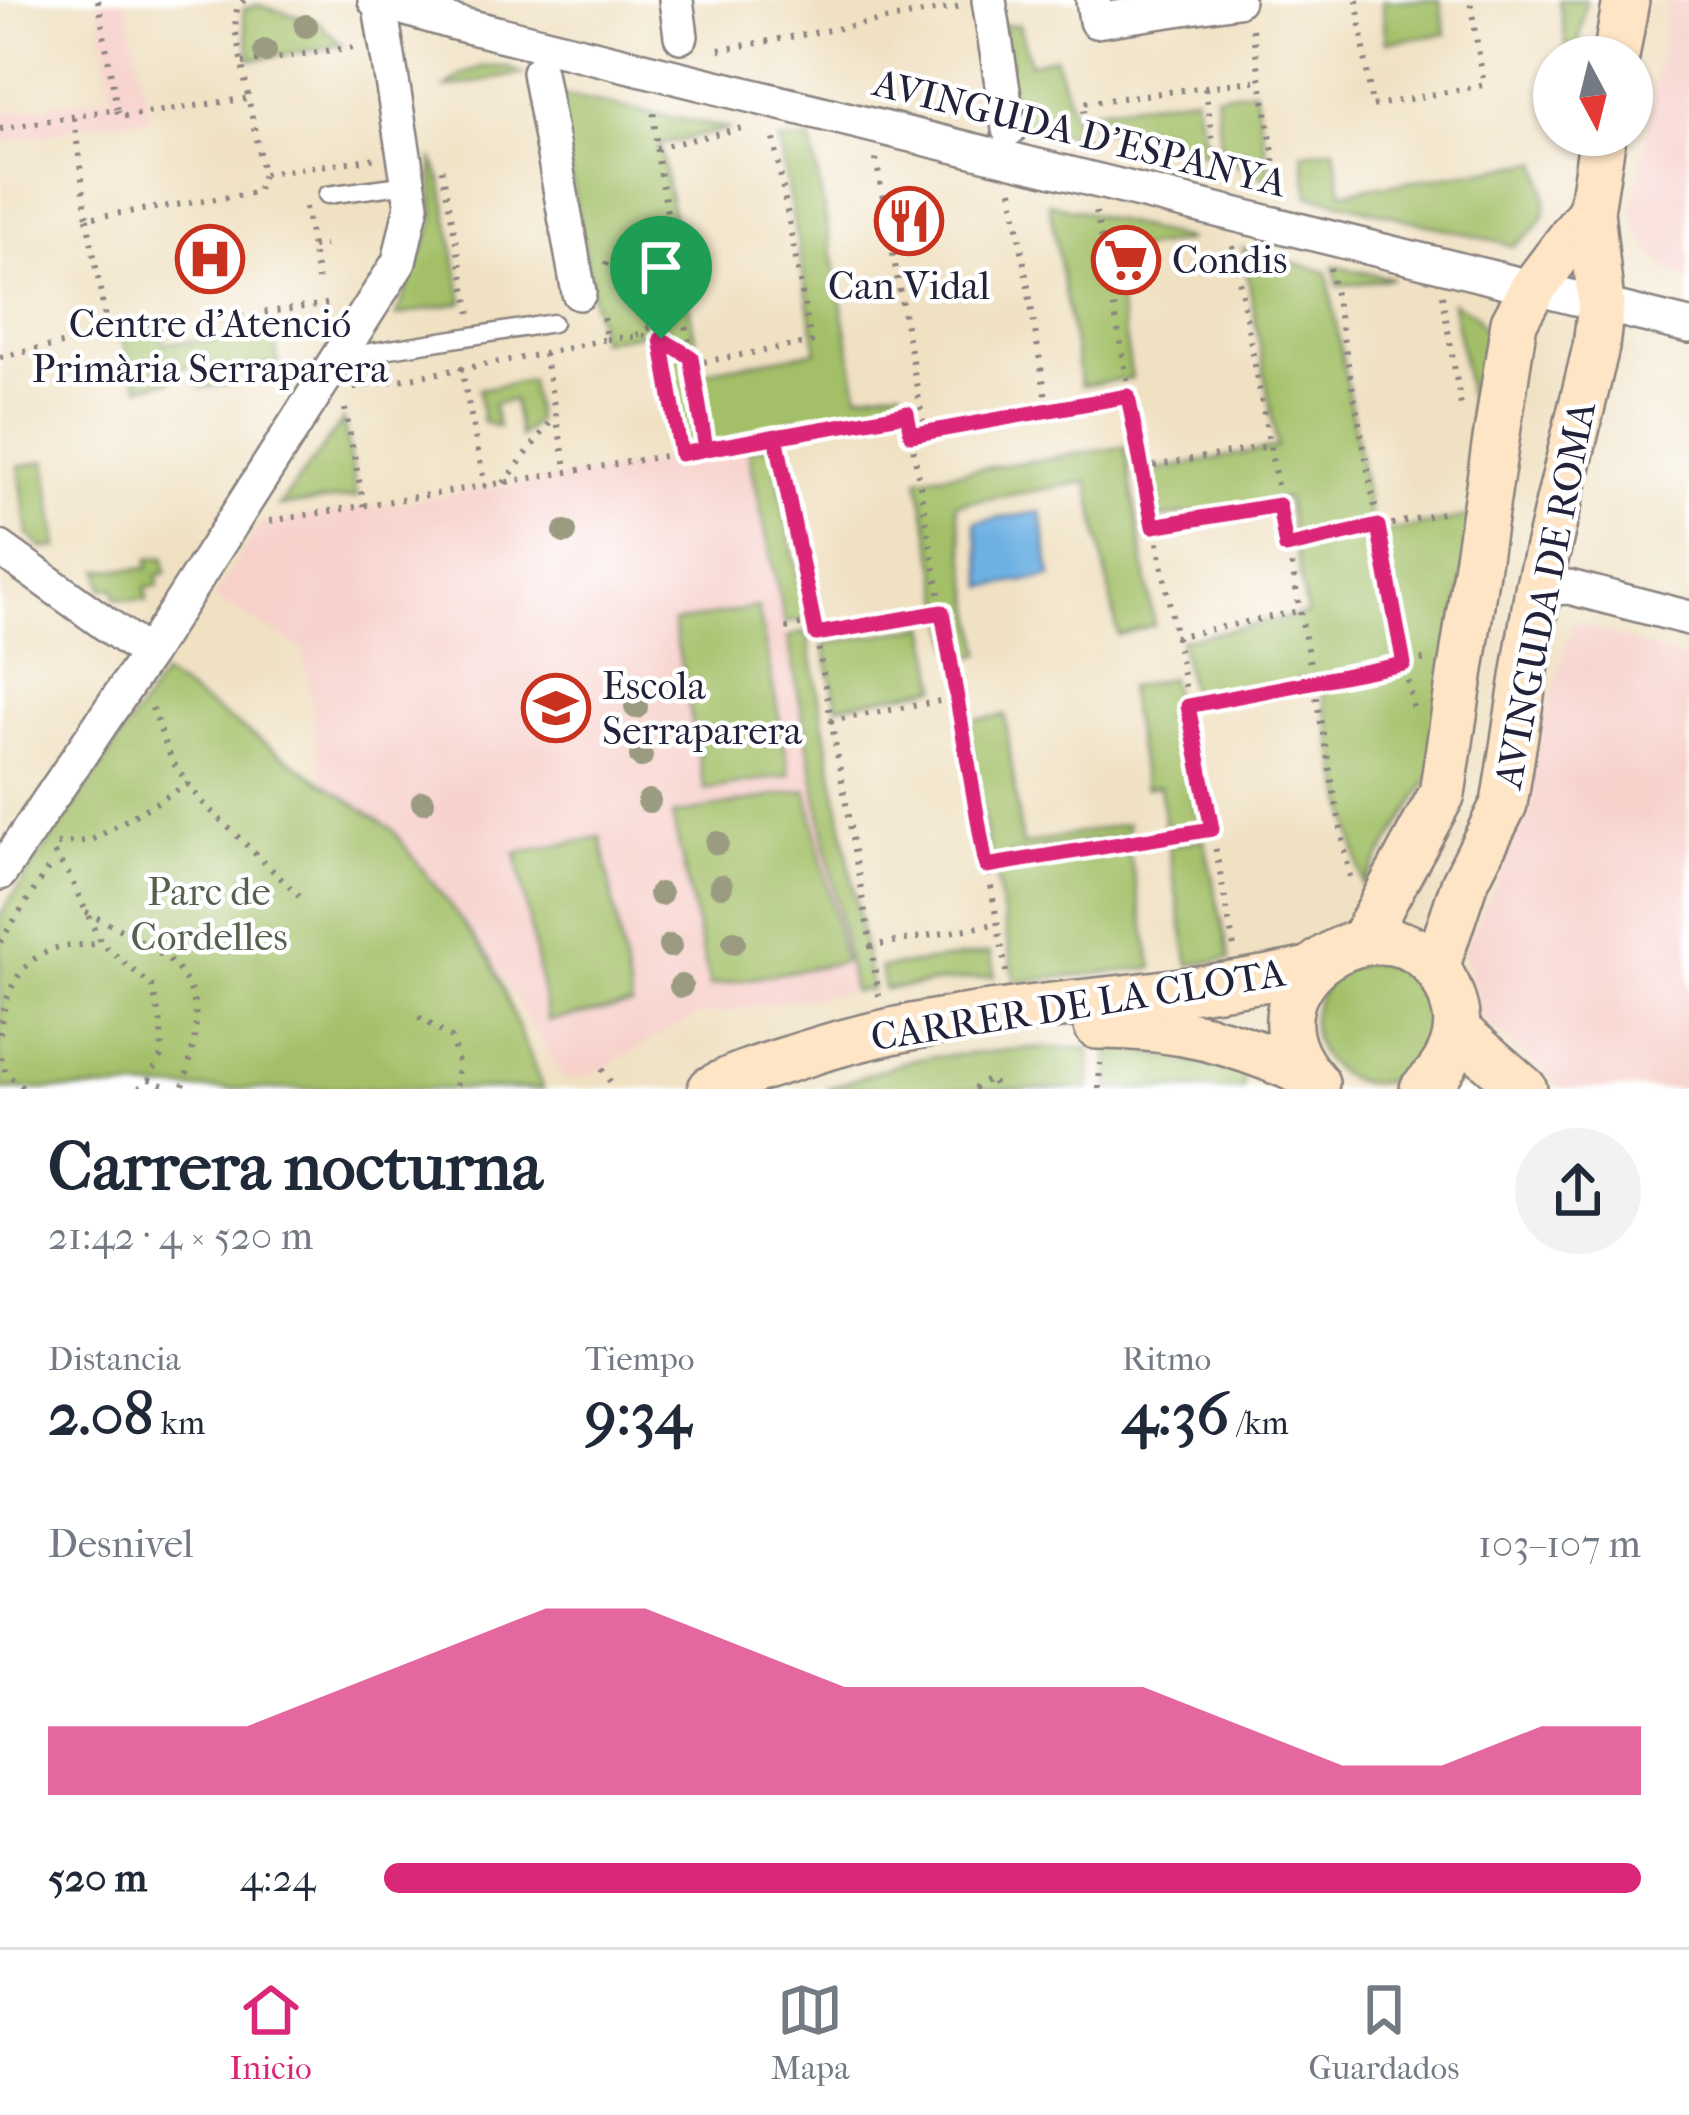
<!DOCTYPE html>
<html lang="es">
<meta charset="utf-8">
<style>
:root{--surface:#fff;--page:#f2f2f3;--text:#1f2937;--muted:#747a83;--line:#e0e1e3;--accent:#db2777}
body{margin:0;font-family:"IM FELL French Canon",serif;background:var(--page);color:var(--text);height:100vh;display:flex;flex-direction:column;font-size:45px;white-space:nowrap}
*{box-sizing:border-box;margin:0}
p{font-size:39px;color:var(--muted)}
.icon{flex:none;width:66px;height:66px;fill:none;stroke:currentColor;stroke-width:2;stroke-linecap:round;stroke-linejoin:round}
.map{position:relative;height:1089px;overflow:hidden}
.sheet{display:flex;flex-direction:column;background:var(--surface);flex:1}
.sheet>*{flex:none}
.needle{width:78px;rotate:173deg}
.tools{position:absolute;left:1533px;top:36px;display:grid;gap:24px}
.tools a{display:grid;place-items:center;width:120px;height:120px;border-radius:50%;background:var(--surface);box-shadow:0 3px 9px #0004;font-size:60px}
.pin{position:absolute;display:grid;place-items:center;width:102px;height:102px;color:#fff;margin:-123px -51px;border-radius:50% 50% 50% 0;rotate:-45deg;box-shadow:0 0 12px #0007}
.pin .icon{rotate:45deg}
.round{display:grid;place-items:center;flex:none;width:126px;height:126px;border-radius:63px;background:var(--page)}
.headline{display:flex;align-items:center;justify-content:space-between;height:204px;padding:0 48px}
h1{font-size:66px;font-weight:700;line-height:90px}
.metrics{display:grid;grid-template-columns:repeat(3,1fr);gap:18px;height:204px;padding:12px 48px}
.metrics div{display:grid;align-content:center}
.metrics b{font-size:60px;font-weight:700}
.metrics small{font-size:33px;font-weight:400}
.metrics p{font-size:33px}
.chart{height:336px;padding:24px 48px}
.chart p{display:flex;justify-content:space-between}
.chart svg{width:100%;height:216px;margin-top:12px;fill:var(--accent);opacity:.7}
ul{padding:0 48px;list-style:none;font-size:39px}
li{display:grid;grid-template-columns:192px 144px 1fr;align-items:center;height:90px}
li i{height:30px;border-radius:15px;background:var(--accent)}
.tab-bar{display:flex;justify-content:space-around;align-items:center;height:168px;border-top:3px solid var(--line);background:var(--surface);font-size:33px;color:var(--muted)}
.tab-bar a{display:grid;justify-items:center;gap:6px}
.tab-bar .current{color:var(--accent)}
.map>svg:first-child{display:block}
</style>
<div class="map">
<svg width="1689" height="1089" viewBox="0 0 1689 1089">
<rect width="100%" height="100%" fill="#fff"/>
<filter id="ink" filterUnits="userSpaceOnUse"><feTurbulence type="fractalNoise" baseFrequency=".00833" numOctaves="2"/><feDisplacementMap in="SourceGraphic" scale="24" xChannelSelector="R" yChannelSelector="G"/><feConvolveMatrix kernelMatrix="1 2 1 2 8 2 1 2 1" color-interpolation-filters="sRGB"/></filter>
<filter id="wash" filterUnits="userSpaceOnUse"><feTurbulence type="fractalNoise" baseFrequency=".004" numOctaves="4" result="noise"/><feDisplacementMap in="SourceGraphic" scale="48" xChannelSelector="R" yChannelSelector="G"/><feGaussianBlur stdDeviation="2.7" result="paint"/><feColorMatrix in="noise" values="0 0 0 0 0 0 0 0 0 0 0 0 0 0 0 0 0 1.4 0 .05"/><feComposite in="paint" operator="in"/></filter>
<g filter="url(#wash)">
<rect width="100%" height="100%" fill="#f0e1c3"/>
<!-- built -->
<g fill="#f7d0ca">
<path d="M97 0H126L149 118 96 123 0 144V113L112 96Z"/>
<path d="M1669 0H1689V282L1656 259 1639 234 1633 210Z"/>
<path d="M748 449 786 628 853 991 695 1016 588 1076 564 1079 491 960 392 829 323 783 303 649 214 598 260 524Z"/>
<path d="M1573 621 1689 662V1089H1562L1480 1015 1464 950 1503 868Z"/>
</g>
<!-- green -->
<g fill="#a3c067" stroke="#627151" stroke-width="3">
<path d="M1382 0H1440L1446 34 1386 42Z"/>
<path d="M1559 0H1586L1576 57H1568Z"/>
<path d="M258 5 318 22 342 45 251 60 243 15 244 9Z"/>
<path d="M999 25H1019L1030 64 1055 57 1080 138 1016 123Z"/>
<path d="M481 67H508L522 74 446 88 461 75Z"/>
<path d="M1254 90 1272 181 1221 156 1216 95Z"/>
<path d="M556 94 730 129 660 145 701 372 817 351 779 141 811 140 858 394 901 388 906 401 788 421V430L683 450 664 336 655 332 600 340Z"/>
<path d="M1195 96 1207 154 1094 127 1092 110Z"/>
<path d="M1334 148 1342 192 1539 162C1549 207 1554 219 1513 246L1309 195 1302 153Z"/>
<path d="M432 157 442 183 463 302 396 316 434 221Z"/>
<path d="M1049 203 1189 240 1111 254 1132 378 1081 386Z"/>
<path d="M1243 248 1327 272 1373 534 1474 516 1433 772 1363 885 1319 676 1192 701 1180 640 1307 614 1286 498 1159 518 1148 472 1277 447Z"/>
<path d="M1334 266 1393 278 1338 286Z"/>
<path d="M1453 302 1476 315 1489 341 1476 444Z"/>
<path d="M161 330 164 343 275 336 278 362 232 370 234 384 201 388 195 365 168 370 170 381 139 387 120 335Z"/>
<path d="M530 380 536 421 520 437 513 400 493 405 498 427 483 422 479 389Z"/>
<path d="M343 420 357 497 279 506Z"/>
<path d="M772 446 807 619 785 623 748 449Z"/>
<path d="M1125 447 1154 625 1118 635 1088 482 956 504 982 654 956 661 918 478Z"/>
<path d="M46 461 58 547 42 548 28 534 19 466Z"/>
<path d="M164 557 166 573 157 575 158 586 145 588 147 601 116 599 114 588 102 589 100 570 148 568V559Z"/>
<path d="M758 607 790 775 705 790 673 623Z"/>
<path d="M927 626 938 687 837 706 824 644Z"/>
<path d="M807 631 872 990 853 991 788 637Z"/>
<path d="M163 675 392 829 491 960 543 1089H0V915Z"/>
<path d="M1170 678 1198 824 1165 827 1160 786 1145 788 1127 688Z"/>
<path d="M1005 715 1022 845 1128 823V835L990 858 967 721Z"/>
<path d="M807 790 844 962 710 986 672 815Z"/>
<path d="M601 837 632 1005 548 1021 516 853Z"/>
<path d="M1204 839 1230 959 1189 965 1168 846Z"/>
<path d="M1129 852 1153 968 1015 982 995 872Z"/>
<path d="M990 953 995 976 884 989 880 968Z"/>
<circle cx="1373" cy="1023" r="60"/>
<path d="M1109 1046 1244 1071 1243 1089H1109Z"/>
<path d="M1032 1048H1090V1089H826L914 1059Z"/>
</g>
<!-- water -->
<path fill="#6db1e3" stroke="#486a8f" stroke-width="3" d="M1041 512 1051 577 985 587 975 522Z"/>
</g>
<g filter="url(#ink)">
<g fill="none" stroke-linecap="round" stroke-linejoin="round">
<!-- lane casing -->
<g stroke="#89827f" stroke-width="21">
<g id="lane">
<path d="M327 195 409 184"/>
<path d="M340 357 553 323"/>
</g>
</g>
<!-- street casing -->
<g stroke="#89827f" stroke-width="38">
<g id="street">
<path d="M375 0 451 22 1689 326"/>
<path d="M676 0 681 36"/>
<path d="M989 0 1009 129"/>
<path d="M1093 0 1096 21 1237 0"/>
<path d="M539 72 579 293"/>
<path d="M0 548 148 654"/>
<path d="M1538 589 1569 587 1689 618"/>
<path d="M0 873 148 654 399 262 412 205 379 0"/>
</g>
</g>
<!-- secondary casing -->
<g stroke="#89827f" stroke-width="50">
<g id="secondary">
<path d="M1616 57 1626 0"/>
<path d="M1363 940 1442 794 1514 322 1533 288 1591 211"/>
<path d="M1436 968 1464 884 1504 804 1538 589 1596 347 1601 304 1591 211 1603 135"/>
<path d="M1097 1026C1176 1025 1237 1042 1309 1075"/>
<path d="M1460 1033 1524 1089"/>
<path d="M1316 1083C1216 975 1421 867 1455 1009 1462 1039 1446 1069 1423 1089"/>
<path d="M711 1089C740 1073 774 1064 805 1054 969 1001 1142 1006 1309 970"/>
</g>
</g>
<!-- path -->
<g stroke="#89827f" stroke-width="6" stroke-dasharray="3 9" stroke-linecap="butt">
<path d="M98 0 117 109"/>
<path d="M244 0 237 8 235 28 263 174 377 158"/>
<path d="M1357 0 1372 106 1484 85 1470 0"/>
<path d="M1252 29 1280 193"/>
<path d="M719 50 962 6"/>
<path d="M243 63 354 47"/>
<path d="M1205 88 1219 179"/>
<path d="M74 118 87 218 257 193 263 174"/>
<path d="M0 129 117 109 119 117 250 98"/>
<path d="M656 148 746 127"/>
<path d="M1090 148 1083 103 1260 80"/>
<path d="M876 159 925 433"/>
<path d="M442 169 470 313"/>
<path d="M1012 190 1048 410"/>
<path d="M305 207 318 280"/>
<path d="M1096 212 1234 947"/>
<path d="M87 218 108 334 333 303"/>
<path d="M1233 246 1313 681 1426 659"/>
<path d="M312 247 325 245"/>
<path d="M605 265C630 233 663 262 679 286 671 311 659 323 637 335"/>
<path d="M1330 268 1414 715"/>
<path d="M1442 295 1461 406"/>
<path d="M607 339 653 335 688 355"/>
<path d="M661 339 681 454"/>
<path d="M544 354 567 472"/>
<path d="M0 357 108 334"/>
<path d="M692 364 811 342 773 134"/>
<path d="M461 367 485 486"/>
<path d="M354 388 544 354 607 339 602 310"/>
<path d="M345 409 364 506"/>
<path d="M911 435 1128 396"/>
<path d="M776 437 816 634 871 946 995 924"/>
<path d="M707 449 907 413 1007 977"/>
<path d="M1142 468 1269 446"/>
<path d="M504 483 555 416"/>
<path d="M270 521 707 449 657 153 653 105"/>
<path d="M1153 526 1279 505"/>
<path d="M1286 547 1447 512"/>
<path d="M786 628 814 622"/>
<path d="M816 634 942 612"/>
<path d="M1174 637 1299 611"/>
<path d="M1188 707 1313 681 1351 882"/>
<path d="M152 708 172 761 199 799 302 899"/>
<path d="M830 721 957 698"/>
<path d="M57 844 92 840 188 784"/>
<path d="M54 853 68 873 101 943 152 986 161 1024 162 1054 149 1079 138 1089"/>
<path d="M986 865 1212 829"/>
<path d="M86 912C179 959 219 977 182 1089"/>
<path d="M0 942 48 869V861"/>
<path d="M871 946 879 996"/>
<path d="M419 1017 451 1038 458 1062 456 1089"/>
<path d="M0 1034C3 998 17 962 53 949 68 944 86 946 101 943"/>
<path d="M0 1057 7 1075 26 1089"/>
<path d="M602 1069 615 1089"/>
<path d="M149 1079 171 1089"/>
<path d="M974 1089 990 1078 996 1089"/>
<path d="M1099 1089 1100 1063"/>
</g>
<!-- lane -->
<use href="#lane" stroke="#fff" stroke-width="16"/>
<!-- street -->
<use href="#street" stroke="#fff" stroke-width="33"/>
<!-- secondary -->
<use href="#secondary" stroke="#fde5c5" stroke-width="45"/>
</g>
<!-- trees -->
<g fill="#9b9b82">
<circle cx="306" cy="26" r="12"/>
<circle cx="265" cy="51" r="12"/>
<circle cx="565" cy="532" r="12"/>
<circle cx="636" cy="707" r="12"/>
<circle cx="641" cy="756" r="12"/>
<circle cx="649" cy="801" r="12"/>
<circle cx="423" cy="802" r="12"/>
<circle cx="717" cy="843" r="12"/>
<circle cx="721" cy="886" r="12"/>
<circle cx="660" cy="894" r="12"/>
<circle cx="734" cy="942" r="12"/>
<circle cx="670" cy="946" r="12"/>
<circle cx="681" cy="986" r="12"/>
</g>
</g>
<g fill="none" stroke-linecap="round" stroke-linejoin="round" filter="url(#ink)">
<!-- route casing -->
<g stroke="#fff" stroke-width="24">
<path id="route" d="M661 339 691 357 706 449 895 416 907 413 911 435 1128 396 1153 526 1279 505 1286 547 1378 526 1404 664 1188 706 1212 829 986 866 942 612 816 634 776 436 681 454 661 339"/>
</g>
<!-- route -->
<use href="#route" stroke="#db2777" stroke-width="15"/>
</g>
<!-- icons -->
<defs>
<g id="restaurant-ring" transform="scale(3.45)"><circle r="9.5" fill="#fff" stroke="#c8321e" stroke-width="1.5"/><path d="M-5-6h1v4h1v-4h1v4h1v-4h1v5L-1.5 .5V6h-2V.5L-5-1ZM5-6V6H3V1.5H1.5Q1.5-4 5-6Z" fill="#c8321e"/></g>
<g id="hospital-ring" transform="scale(3.45)"><circle r="9.5" fill="#fff" stroke="#c8321e" stroke-width="1.5"/><path d="M-5-5h3v3.5h4V-5h3V5h-3V1.5h-4V5h-3Z" fill="#c8321e"/></g>
<g id="supermarket-ring" transform="scale(3.45)"><circle r="9.5" fill="#fff" stroke="#c8321e" stroke-width="1.5"/><path d="M-6-5.5h2.5l.6 2H6L4.5 2H-2.5L-4.4-4H-6ZM-1.5 3.2a1.3 1.3 0 1 0 .1 0ZM3 3.2a1.3 1.3 0 1 0 .1 0Z" fill="#c8321e"/></g>
<g id="school-ring" transform="scale(3.45)"><circle r="9.5" fill="#fff" stroke="#c8321e" stroke-width="1.5"/><path d="M0-5L7-2L0 1L-7-2ZM-4 1L0 2.5L4 1V4Q0 6-4 4Z" fill="#c8321e"/></g>
</defs>
<g fill-rule="evenodd">
<use href="#restaurant-ring" x="909" y="221"/>
<use href="#hospital-ring" x="210" y="259"/>
<use href="#supermarket-ring" x="1126" y="260"/>
<use href="#school-ring" x="556" y="708"/>
</g>
<g text-anchor="middle" dominant-baseline="central" stroke-width="9" stroke-linejoin="round" paint-order="stroke">
<!-- street labels -->
<g font-size="39" fill="#22223b" stroke="#fff">
<text transform="translate(1080 133) rotate(14)">AVINGUDA D'ESPANYA</text>
<text transform="translate(1545 595) rotate(-79)">AVINGUDA DE ROMA</text>
<text transform="translate(1078 1005) rotate(-9)">CARRER DE LA CLOTA</text>
</g>
<!-- poi labels -->
<g font-size="39" fill="#22223b" stroke="#fff" text-anchor="start">
<text x="1172" y="260">Condis</text>
<text x="909" y="286" text-anchor="middle">Can Vidal</text>
<text x="210" y="324" text-anchor="middle">Centre d'Atenció<tspan x="210" dy="45">Primària Serraparera</tspan></text>
<text x="602" y="686">Escola<tspan x="602" dy="45">Serraparera</tspan></text>
</g>
<!-- park labels -->
<g font-size="39" fill="#56614d" stroke="#fff">
<text x="209" y="892">Parc de<tspan x="209" dy="45">Cordelles</tspan></text>
</g>
</g>
</svg>
<div class="tools">
<a><svg class="needle" viewBox="-14 -14 28 28"><path d="M0-13l5 13h-10z" fill="#e53935"/><path d="M0 13l5-13h-10z" fill="#747a83"/></svg></a>
</div>
<div class="pin" style="left:661px;top:339px;background:#1e9e55"><svg class="icon" aria-label="arrive" viewBox="0 0 24 24"><path d="M6 21V4h12l-3 4 3 4H6"/></svg></div>
</div>
<section class="sheet">
<div class="headline"><div><h1>Carrera nocturna</h1><p>21:42 · 4 × 520 m</p></div><a class="round"><svg class="icon" aria-label="share" viewBox="0 0 24 24"><path d="M12 15V3M7 8l5-5 5 5M5 13v7h14v-7"/></svg></a></div>
<div class="metrics">
<div><p>Distancia</p><b>2.08<small> km</small></b></div>
<div><p>Tiempo</p><b>9:34</b></div>
<div><p>Ritmo</p><b>4:36<small> /km</small></b></div>
</div>
<div class="chart"><p><span>Desnivel</span>103–107 m</p>
<svg viewBox="0 0 160 44" preserveAspectRatio="none"><path d="M0 44V30L10 30L20 30L30 22L40 14L50 6L60 6L70 14L80 22L90 22L100 22L110 22L120 30L130 38L140 38L150 30L160 30V44z"/></svg>
</div>
<ul>
<li><b>520 m</b>4:24<i style="width:100%"></i></li>
</ul>
</section>
<nav class="tab-bar">
<a class="current"><svg class="icon" aria-label="home" viewBox="0 0 24 24"><path d="M3 11l9-7 9 7M6 9v11h12V9"/></svg>Inicio</a>
<a><svg class="icon" aria-label="map" viewBox="0 0 24 24"><path d="M3 6l6-2 6 2 6-2v14l-6 2-6-2-6 2zM9 4v14M15 6v14"/></svg>Mapa</a>
<a><svg class="icon" aria-label="saved" viewBox="0 0 24 24"><path d="M7 4h10v16l-5-4-5 4z"/></svg>Guardados</a>
</nav>
